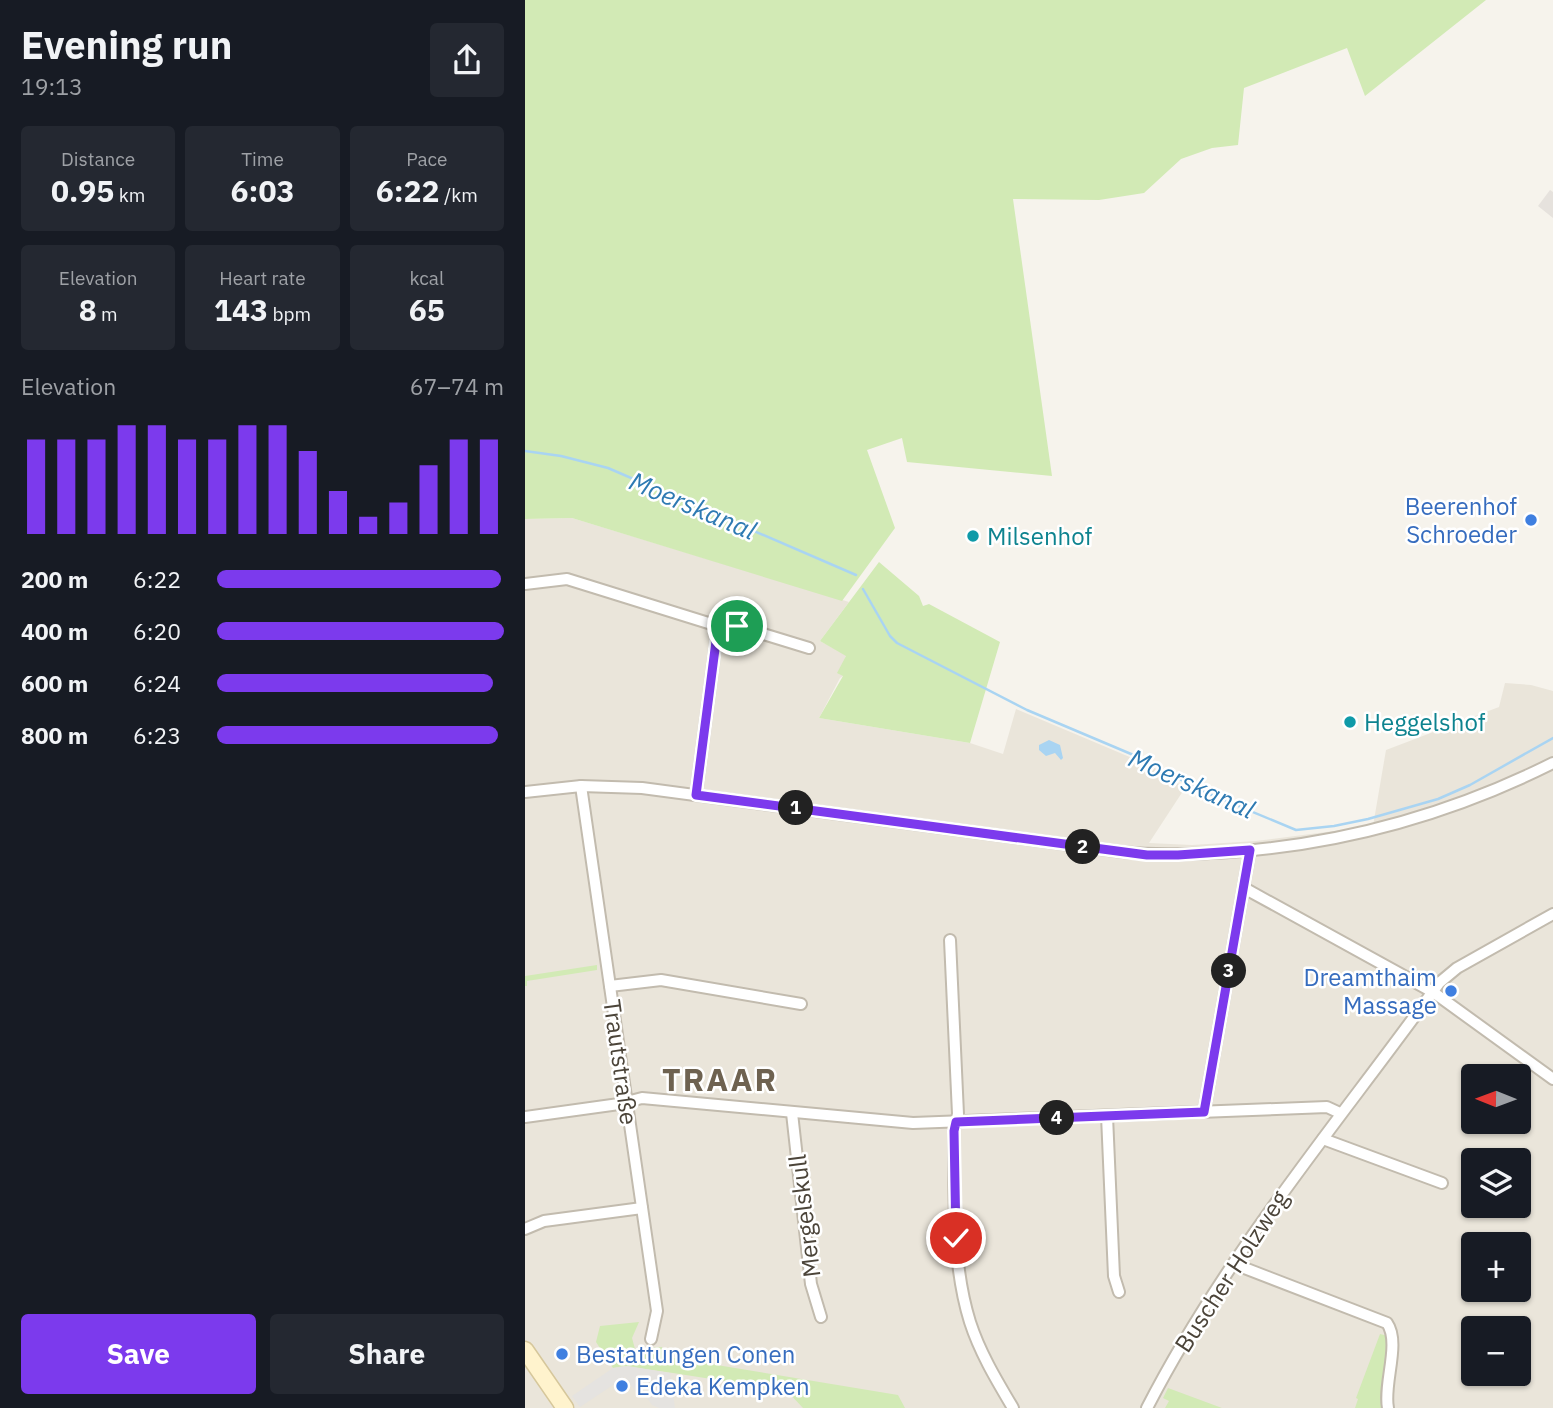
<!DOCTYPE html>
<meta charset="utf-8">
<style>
:root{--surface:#171b24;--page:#242831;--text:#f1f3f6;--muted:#9ea1a6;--accent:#7c3aed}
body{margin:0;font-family:"IBM Plex Sans",sans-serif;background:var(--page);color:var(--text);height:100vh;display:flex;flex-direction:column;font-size:26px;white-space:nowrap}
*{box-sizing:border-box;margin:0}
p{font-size:23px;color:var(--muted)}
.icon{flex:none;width:38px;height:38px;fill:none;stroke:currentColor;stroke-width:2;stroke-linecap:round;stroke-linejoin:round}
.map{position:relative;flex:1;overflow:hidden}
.side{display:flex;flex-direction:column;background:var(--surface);width:525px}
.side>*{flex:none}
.needle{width:46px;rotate:271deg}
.tools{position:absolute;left:936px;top:1064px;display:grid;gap:14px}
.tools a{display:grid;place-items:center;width:70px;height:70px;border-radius:7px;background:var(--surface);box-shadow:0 2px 5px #0004;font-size:35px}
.pin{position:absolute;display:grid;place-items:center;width:60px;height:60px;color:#fff;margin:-30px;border:4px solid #fff;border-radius:50%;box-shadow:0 2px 7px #0007}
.km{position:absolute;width:35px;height:35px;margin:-18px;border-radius:50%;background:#222;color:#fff;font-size:19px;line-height:35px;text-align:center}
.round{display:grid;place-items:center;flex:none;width:74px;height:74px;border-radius:7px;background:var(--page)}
.summary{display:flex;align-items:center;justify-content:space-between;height:119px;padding:0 21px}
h1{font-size:38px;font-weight:800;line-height:52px}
.stats{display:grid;grid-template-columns:repeat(3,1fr);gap:10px;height:119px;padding:7px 21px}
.stats div{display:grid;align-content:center;border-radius:7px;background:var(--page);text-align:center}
.stats b{font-size:30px;font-weight:800}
.stats small{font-size:19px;font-weight:400}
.stats p{font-size:19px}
.chart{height:196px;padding:14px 21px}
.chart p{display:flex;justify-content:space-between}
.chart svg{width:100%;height:126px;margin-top:7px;stroke:var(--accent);stroke-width:6}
.primary-button{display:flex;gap:14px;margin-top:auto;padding:14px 21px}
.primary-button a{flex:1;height:80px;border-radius:7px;background:var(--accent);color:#fff;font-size:28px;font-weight:800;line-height:80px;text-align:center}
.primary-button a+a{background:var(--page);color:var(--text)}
ul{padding:0 21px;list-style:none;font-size:23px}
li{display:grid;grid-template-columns:112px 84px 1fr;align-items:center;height:52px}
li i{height:18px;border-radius:9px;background:var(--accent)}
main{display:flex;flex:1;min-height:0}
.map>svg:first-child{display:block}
</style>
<main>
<section class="side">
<div class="summary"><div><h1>Evening run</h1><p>19:13</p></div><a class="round"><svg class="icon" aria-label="share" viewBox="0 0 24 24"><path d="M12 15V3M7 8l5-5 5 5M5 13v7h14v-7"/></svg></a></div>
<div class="stats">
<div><p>Distance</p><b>0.95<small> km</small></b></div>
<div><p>Time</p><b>6:03</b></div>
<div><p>Pace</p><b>6:22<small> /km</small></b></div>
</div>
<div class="stats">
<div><p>Elevation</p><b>8<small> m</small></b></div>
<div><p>Heart rate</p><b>143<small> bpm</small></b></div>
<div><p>kcal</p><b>65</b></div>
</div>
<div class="chart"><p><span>Elevation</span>67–74 m</p>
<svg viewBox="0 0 160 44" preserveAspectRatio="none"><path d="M5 44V11M15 44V11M25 44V11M35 44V6M45 44V6M55 44V11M65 44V11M75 44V6M85 44V6M95 44V15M105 44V29M115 44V38M125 44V33M135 44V20M145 44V11M155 44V11"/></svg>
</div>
<ul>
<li><b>200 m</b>6:22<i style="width:99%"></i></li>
<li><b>400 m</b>6:20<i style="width:100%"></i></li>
<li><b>600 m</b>6:24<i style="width:96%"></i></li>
<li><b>800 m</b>6:23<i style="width:98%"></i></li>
</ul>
<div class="primary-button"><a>Save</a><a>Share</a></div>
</section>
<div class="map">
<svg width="1028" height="1408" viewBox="0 0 1028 1408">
<rect width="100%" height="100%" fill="#f6f3ec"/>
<!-- residential -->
<path fill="#eae5da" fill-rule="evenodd" d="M47 518 324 602 295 641 321 655 318 676 315 678 294 718 445 743 478 754 491 709 626 766 660 788 624 843 667 845 731 841 848 826 861 750 974 707 980 683 1006 685 1028 691V1408H0V519ZM948 1076H994V1122H948ZM948 1160H994V1206H948ZM948 1244H994V1290H948ZM948 1328H994V1374H948Z"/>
<!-- industrial -->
<path fill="#e6e2dd" d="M1025 190 1028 192V218L1013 206Z"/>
<!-- green -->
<g fill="#d2eab5">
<path d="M0 0H961L840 96 822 48 719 88 713 145 687 148 656 159 619 193 574 200 488 199 527 476 382 462 377 438 342 450 370 528 317 601 47 518 0 519Z"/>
<path d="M354 562 394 596 398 606 404 604 475 642 445 743 294 718 318 676 312 673 321 656 295 641Z"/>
<path d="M72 965V970L2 981V986H0V976Z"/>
<path d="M114 1322 107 1338 110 1349 137 1347V1356L373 1395 380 1408H278L262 1391 148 1373 99 1366 88 1368 71 1342 75 1326Z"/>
<path d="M855 1334 863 1336 857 1408H830L833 1399 831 1398Z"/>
<path d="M643 1388 697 1408H640L644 1401 638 1398Z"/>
</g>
<!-- parking -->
<path fill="#e5e3e0" d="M103 1366 145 1373 150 1408H134L127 1405 118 1392 113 1395 100 1377 55 1407 47 1396 88 1368Z"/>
<!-- water -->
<path fill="#a9d4f2" d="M524 740 535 745 538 758 536 760 530 753 521 756 514 750V745Z"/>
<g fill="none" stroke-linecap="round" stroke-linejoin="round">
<!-- stream -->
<g stroke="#a9d4f2" stroke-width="2.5">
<path d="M0 451 36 456 83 468 331 575"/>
<path d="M338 589 365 636 372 643 502 710 625 762 670 788 771 830 809 826 843 819 913 799 945 785 1028 738"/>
</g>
<!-- minor casing -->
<g stroke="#c2bbae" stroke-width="14">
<g id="minor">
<path d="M0 584 42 579 193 626H212L284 648"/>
<path d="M56 786 132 1311 126 1339"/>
<path d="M0 792 56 786 117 788 598 852C634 856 668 854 705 852 818 844 926 814 1028 763"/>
<path d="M171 795 193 626"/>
<path d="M719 888 908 992 1028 1079"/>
<path d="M425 940 433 1114 429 1131C430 1194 426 1261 445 1322 455 1353 472 1381 488 1408"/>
<path d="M85 986 136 980 276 1004"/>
<path d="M679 1112 725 850"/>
<path d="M267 1113 286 1284 296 1317"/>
<path d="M582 1116 589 1276 594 1292"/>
<path d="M0 1117 94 1104 117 1098 388 1123 802 1107 815 1113"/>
<path d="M798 1139 917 1183"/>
<path d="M0 1229 19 1221 117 1208"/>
<path d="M709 1264 862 1323C876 1343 858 1384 863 1408"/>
<path d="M622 1408C701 1254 813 1123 914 983L932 968 1028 914"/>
</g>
</g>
<!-- secondary casing -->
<g stroke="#d6c79b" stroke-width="19">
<path id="secondary" d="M0 1350 40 1408"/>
</g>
<!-- minor -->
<use href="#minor" stroke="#fff" stroke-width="10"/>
<!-- secondary -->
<use href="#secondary" stroke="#fff3cd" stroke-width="16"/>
</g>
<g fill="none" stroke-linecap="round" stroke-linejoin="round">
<!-- route casing -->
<g stroke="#fff" stroke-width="14">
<path id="route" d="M212 626H193L171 795 622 855H653L725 850 679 1112 431 1122 429 1131 431 1238"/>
</g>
<!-- route -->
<use href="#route" stroke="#7c3aed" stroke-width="9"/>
</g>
<!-- markers -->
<g fill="#3f7fe0" stroke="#fff" stroke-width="2.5">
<circle cx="1006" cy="520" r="7"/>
<circle cx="926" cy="991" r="7"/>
<circle cx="37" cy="1354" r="7"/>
<circle cx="97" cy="1386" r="7"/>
</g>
<g fill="#0f9aa8" stroke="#fff" stroke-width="2.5">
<circle cx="448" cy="536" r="7"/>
<circle cx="825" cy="722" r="7"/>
</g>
<g text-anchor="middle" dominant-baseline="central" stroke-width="5" stroke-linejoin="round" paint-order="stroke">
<!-- shop labels -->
<g font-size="24" fill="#366cbe" stroke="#fff" text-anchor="end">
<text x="992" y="506">Beerenhof<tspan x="992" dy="28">Schroeder</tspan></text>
<text x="912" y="977">Dreamthaim<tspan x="912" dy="28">Massage</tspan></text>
<text x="51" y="1354" text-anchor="start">Bestattungen Conen</text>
<text x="111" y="1386" text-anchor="start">Edeka Kempken</text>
</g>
<!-- culture labels -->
<g font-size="24" fill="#0d838f" stroke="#fff" text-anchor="start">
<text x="462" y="536">Milsenhof</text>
<text x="839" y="722">Heggelshof</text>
</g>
<!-- street labels -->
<g font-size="24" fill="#4b4439" stroke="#fff">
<text transform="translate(96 1062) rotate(82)">Trautstraße</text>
<text transform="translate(279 1216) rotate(-97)">Mergelskull</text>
<text transform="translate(706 1271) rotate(-57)">Buscher Holzweg</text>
</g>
<!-- water labels -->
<g font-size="26" font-style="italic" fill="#2e7ab2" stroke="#fff">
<text transform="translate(168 505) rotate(23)">Moerskanal</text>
<text transform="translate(667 783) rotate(24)">Moerskanal</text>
</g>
<!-- district labels -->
<g font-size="32" font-weight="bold" letter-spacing="2" fill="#6e6250" stroke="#fff">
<text x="195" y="1079">TRAAR</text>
</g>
</g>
</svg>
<div class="tools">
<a><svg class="needle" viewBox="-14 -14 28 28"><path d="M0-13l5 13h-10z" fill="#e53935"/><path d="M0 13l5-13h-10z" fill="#9ea1a6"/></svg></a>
<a><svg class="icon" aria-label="layers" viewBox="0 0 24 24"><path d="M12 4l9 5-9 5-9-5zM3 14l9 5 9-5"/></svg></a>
<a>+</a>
<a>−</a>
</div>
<div class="pin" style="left:212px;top:626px;background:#1e9e55"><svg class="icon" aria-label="arrive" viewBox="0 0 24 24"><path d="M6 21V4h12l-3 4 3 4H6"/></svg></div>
<div class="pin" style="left:431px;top:1238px;background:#d93025"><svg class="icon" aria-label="check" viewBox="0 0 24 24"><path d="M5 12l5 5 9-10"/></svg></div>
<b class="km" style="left:271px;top:808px">1</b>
<b class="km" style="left:558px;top:847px">2</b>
<b class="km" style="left:704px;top:971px">3</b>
<b class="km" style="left:532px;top:1118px">4</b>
</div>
</main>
